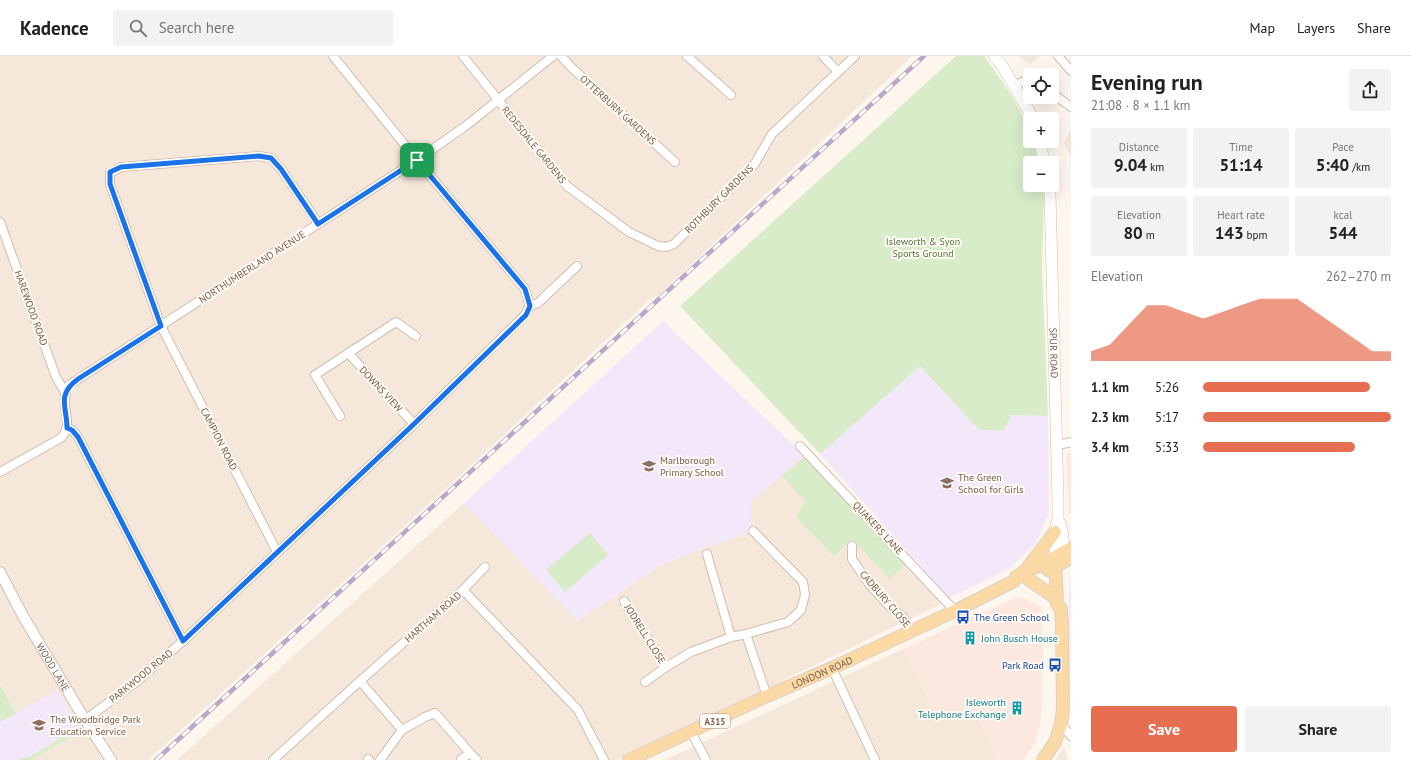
<!DOCTYPE html>
<meta charset="utf-8">
<style>
:root{--surface:#fff;--page:#f2f2f2;--text:#222;--muted:#767676;--line:#e0e0e0;--accent:#e76f51}
body{margin:0;font-family:"PT Sans",sans-serif;background:var(--page);color:var(--text);height:100vh;display:flex;flex-direction:column;font-size:15px;white-space:nowrap}
*{box-sizing:border-box;margin:0}
p{font-size:13px;color:var(--muted)}
.icon{flex:none;width:22px;height:22px;fill:none;stroke:currentColor;stroke-width:2;stroke-linecap:round;stroke-linejoin:round}
.map{position:relative;flex:1;overflow:hidden}
.drawer{display:flex;flex-direction:column;background:var(--surface);width:340px}
.drawer>*{flex:none}
.buttons{position:absolute;left:1023px;top:12px;display:grid;gap:8px}
.buttons a{display:grid;place-items:center;width:36px;height:36px;border-radius:4px;background:var(--surface);box-shadow:0 4px 16px #0002;font-size:20px}
.pin{position:absolute;display:grid;place-items:center;width:34px;height:34px;color:#fff;margin:-17px;border-radius:8px;box-shadow:0 2px 6px #0006}
.round{display:grid;place-items:center;flex:none;width:42px;height:42px;border-radius:4px;background:var(--page)}
.overview{display:flex;align-items:center;justify-content:space-between;height:68px;padding:0 20px}
h1{font-size:22px;font-weight:700;line-height:30px}
.stats{display:grid;grid-template-columns:repeat(3,1fr);gap:6px;height:68px;padding:4px 20px}
.stats div{display:grid;align-content:center;border-radius:4px;background:var(--page);text-align:center}
.stats b{font-size:17px;font-weight:700}
.stats small{font-size:11px;font-weight:400}
.stats p{font-size:11px}
.chart{height:112px;padding:8px 20px}
.chart p{display:flex;justify-content:space-between}
.chart svg{width:100%;height:72px;margin-top:4px;fill:var(--accent);opacity:.7}
.button{display:flex;gap:8px;margin-top:auto;padding:8px 20px}
.button a{flex:1;height:46px;border-radius:4px;background:var(--accent);color:#fff;font-size:16px;font-weight:700;line-height:46px;text-align:center}
.button a+a{background:var(--page);color:var(--text)}
ul{padding:0 20px;list-style:none;font-size:13px}
li{display:grid;grid-template-columns:64px 48px 1fr;align-items:center;height:30px}
li i{height:10px;border-radius:5px;background:var(--accent)}
header{display:flex;align-items:center;gap:24px;box-sizing:border-box;height:56px;padding:0 20px;background:var(--surface);border-bottom:1px solid var(--line)}
header strong{font-size:19px}
nav{display:flex;gap:22px;margin-inline-start:auto;font-size:14px}
.search{width:280px;height:36px;background:var(--page);display:flex;align-items:center;gap:10px;box-sizing:border-box;padding:0 14px;border-radius:4px;color:var(--muted);font-size:15px}
main{display:flex;flex:1;min-height:0}
.map>svg:first-child{display:block}
</style>
<header>
<strong>Kadence</strong>
<div class="search"><svg class="icon" aria-label="search" viewBox="0 0 24 24"><circle cx="10" cy="10" r="6"/><path d="M15 15l6 6"/></svg>Search here</div>
<nav><a>Map</a><a>Layers</a><a>Share</a></nav>
</header>
<main>
<div class="map">
<svg width="1071" height="704" viewBox="0 0 1071 704">
<rect width="100%" height="100%" fill="#fdf6ec"/>
<!-- residential -->
<g fill="#f5e8da">
<path d="M0 0H912L659 239 650 243 478 403 148 704H33V703L81 675 58 635 16 658 0 628Z"/>
<path d="M1018 0H1040L1030 8Z"/>
<path d="M1071 73V102L1064 87Z"/>
<path d="M805 400 943 547 618 704H177L464 447 578 565 659 510 704 491 742 480 751 472V445Z"/>
<path d="M905 592 936 659 969 645 997 704H665Z"/>
<path d="M1064 691 1068 704H1055Z"/>
</g>
<!-- commercial -->
<g fill="#fde8e0">
<path d="M1066 397H1071V459L1069 455Z"/>
<path d="M1019 540 1041 551 1043 596 1041 665 1035 687 1023 704H997L969 645 936 659 905 592Z"/>
</g>
<!-- education -->
<g fill="#f3e8fa">
<path d="M663 265 805 400 751 445V472L742 480 704 491 659 510 578 565 464 447Z"/>
<path d="M920 310 979 374 1011 359 1048 360 1049 457 1035 489 1008 513 949 542 820 398Z"/>
<path d="M1071 519V613L1069 546V533Z"/>
<path d="M58 634 79 671 31 700 17 704H0V666Z"/>
</g>
<!-- green -->
<g fill="#d8ecc9">
<path d="M956 0H984C998 19 1030 62 1030 85H1033L1039 107H1030V129H1043L1044 134 1042 214 1048 360 1011 359 1004 374H979L920 310 820 398 680 250Z"/>
<path d="M805 400 906 508 890 523 852 483 834 500 796 461 805 445 782 420Z"/>
<path d="M590 477 608 499 565 536 546 514Z"/>
<path d="M0 628 16 658 0 666Z"/>
<path d="M79 671 81 675 33 703V704H17L31 700Z"/>
</g>
<g fill="none" stroke-linecap="round" stroke-linejoin="round">
<!-- minor casing -->
<g stroke="#d1beb0" stroke-width="10">
<g id="minor">
<path d="M333 0 417 104 525 233 530 250"/>
<path d="M463 0 567 130 629 176 658 190 666 191 674 188 754 109 772 78 855 0"/>
<path d="M561 0 572 12 675 106"/>
<path d="M687 0 731 39"/>
<path d="M823 0 838 16"/>
<path d="M1058 0 1071 15"/>
<path d="M1014 29 1025 25H1030"/>
<path d="M1052 37 1071 51"/>
<path d="M0 166 56 321 65 336"/>
<path d="M348 297 414 368"/>
<path d="M340 360 315 319 396 266 416 280"/>
<path d="M67 372 72 374 78 381 183 585"/>
<path d="M1056 389 1068 387 1071 386"/>
<path d="M800 390 955 555"/>
<path d="M0 416 61 382C76 367 57 349 69 329L417 104 467 69 553 0"/>
<path d="M852 490V503L869 528 891 552 903 561 912 574"/>
<path d="M277 496 161 270 110 128V117L121 111 259 100 271 102 281 113 318 167"/>
<path d="M707 498 731 581"/>
<path d="M463 534 485 511"/>
<path d="M624 545 666 611"/>
<path d="M746 578 767 640"/>
<path d="M832 612 875 704"/>
<path d="M360 625 402 674 380 704"/>
<path d="M645 626 666 611 691 596 731 581 746 578 788 566 801 554 805 539 803 526 753 475"/>
<path d="M85 664 135 627 183 585 414 368 525 259 530 250 538 247 577 210"/>
<path d="M1061 668 1071 680"/>
<path d="M402 674 425 661 435 657 470 697 461 703"/>
<path d="M691 676 706 704"/>
<path d="M470 697 477 704"/>
<path d="M368 703 369 704"/>
<path d="M273 704 360 625 463 534 578 654 604 704"/>
</g>
</g>
<!-- tertiary casing -->
<g stroke="#d1beb0" stroke-width="12">
<g id="tertiary">
<path id="s1" d="M0 516 23 560 85 664 111 704"/>
</g>
</g>
<!-- secondary casing -->
<g stroke="#d6c0b0" stroke-width="12">
<g id="secondary">
<path d="M994 0 1003 11 1030 57 1032 63"/>
<path d="M1039 85 1045 107"/>
<path id="s2" d="M1049 129 1050 139 1058 443V465L1056 468 1055 501"/>
<path d="M1060 467 1063 479V497"/>
</g>
</g>
<!-- primary casing -->
<g stroke="#dad1cd" stroke-width="14">
<g id="primary">
<path d="M1048 514 1071 502"/>
<path d="M1025 515 1055 476"/>
<path d="M1028 523 1057 543"/>
<path id="s3" d="M629 704 767 640 832 612 955 555 1014 525 1016 521 1022 517 1043 508 1071 492"/>
<path d="M1043 704 1055 686 1061 668 1063 653 1062 569 1061 553 1057 548 1055 501"/>
</g>
</g>
<!-- minor -->
<use href="#minor" stroke="#fff" stroke-width="8"/>
<!-- tertiary -->
<use href="#tertiary" stroke="#fff" stroke-width="10"/>
<!-- secondary -->
<use href="#secondary" stroke="#fff" stroke-width="11"/>
<!-- primary -->
<use href="#primary" stroke="#fbd9a5" stroke-width="12"/>
<!-- rail casing -->
<g stroke="#b9a8c9" stroke-width="4.5">
<path id="rail" d="M156 704 924 0"/>
</g>
<!-- rail -->
<use href="#rail" stroke="#fffaf3" stroke-width="3" stroke-dasharray="9" stroke-linecap="butt"/>
</g>
<g fill="none" stroke-linecap="round" stroke-linejoin="round">
<!-- route casing -->
<g stroke="#fff" stroke-width="8">
<path id="route" d="M259 100 271 102 281 113 318 168 417 104 525 233 530 250 526 259 414 368 183 585 78 381 72 374 67 372C67 351 56 339 78 323L161 270 110 128V116L121 111Z"/>
</g>
<!-- route -->
<use href="#route" stroke="#1a73e8" stroke-width="5"/>
</g>
<!-- icons -->
<defs>
<g id="school-bare" transform="scale(1.08)"><path d="M0-5L7-2L0 1L-7-2ZM-4 1L0 2.5L4 1V4Q0 6-4 4Z" fill="#8d6e63" stroke="#fffaf3" stroke-width="2.5" paint-order="stroke"/></g>
<g id="bus-bare" transform="scale(1.08)"><path d="M-5-6H5V4H4V6H2V4H-2V6H-4V4H-5ZM-3.5-4V0h7V-4ZM-3.5 1.2v1.5H-2V1.2ZM2 1.2v1.5H3.5V1.2Z" fill="#1a4fb4" stroke="#fffaf3" stroke-width="2.5" paint-order="stroke"/></g>
<g id="building-bare" transform="scale(1.08)"><path d="M-4-6H4V6H1V3H-1V6H-4ZM-2.5-4.3h1.7v1.8h-1.7ZM.8-4.3h1.7v1.8H.8ZM-2.5-1h1.7V.8h-1.7ZM.8-1h1.7V.8H.8Z" fill="#0f9aa8" stroke="#fffaf3" stroke-width="2.5" paint-order="stroke"/></g>
</defs>
<g fill-rule="evenodd">
<use href="#school-bare" x="649" y="410"/>
<use href="#school-bare" x="947" y="427"/>
<use href="#bus-bare" x="963" y="561"/>
<use href="#building-bare" x="970" y="582"/>
<use href="#bus-bare" x="1055" y="609"/>
<use href="#building-bare" x="1017" y="652"/>
<use href="#school-bare" x="39" y="669"/>
</g>
<g text-anchor="middle" dominant-baseline="central" stroke-width="4" stroke-linejoin="round" paint-order="stroke">
<!-- shield labels -->
<rect fill="#fffaf3" stroke="#a28b7f" stroke-width="1" x="700" y="658" width="30" height="14" rx="3"/>
<g font-size="9" font-weight="bold" fill="#7a5c4d">
<text x="715" y="665">A315</text>
</g>
<!-- street labels -->
<g font-size="10" fill="#7a5c4d" stroke="#fffaf3">
<text transform="translate(618 54) rotate(42)">OTTERBURN GARDENS</text>
<text transform="translate(534 89) rotate(51)">REDESDALE GARDENS</text>
<text transform="translate(719 143) rotate(-45)">ROTHBURY GARDENS</text>
<text transform="translate(252 211) rotate(-33)">NORTHUMBERLAND AVENUE</text>
<text transform="translate(31 252) rotate(70)">HAREWOOD ROAD</text>
<text stroke="none"><textPath href="#s2" startOffset="168">SPUR ROAD</textPath></text>
<text transform="translate(381 333) rotate(47)">DOWNS VIEW</text>
<text transform="translate(219 383) rotate(63)">CAMPION ROAD</text>
<text transform="translate(878 472) rotate(47)">QUAKERS LANE</text>
<text transform="translate(885 543) rotate(49)">CADBURY CLOSE</text>
<text transform="translate(433 561) rotate(-41)">HARTHAM ROAD</text>
<text transform="translate(645 578) rotate(58)">JODRELL CLOSE</text>
<text stroke="none"><textPath href="#s1" startOffset="109">WOOD LANE</textPath></text>
<text stroke="none"><textPath href="#s3" startOffset="212">LONDON ROAD</textPath></text>
<text transform="translate(141 620) rotate(-39)">PARKWOOD ROAD</text>
</g>
<!-- park labels -->
<g font-size="10" fill="#537a41" stroke="#fffaf3">
<text x="923" y="185">Isleworth &amp; Syon<tspan x="923" dy="12">Sports Ground</tspan></text>
</g>
<!-- education labels -->
<g font-size="10" fill="#785e54" stroke="#fffaf3" text-anchor="start">
<text x="660" y="404">Marlborough<tspan x="660" dy="12">Primary School</tspan></text>
<text x="958" y="421">The Green<tspan x="958" dy="12">School for Girls</tspan></text>
<text x="50" y="663">The Woodbridge Park<tspan x="50" dy="12">Education Service</tspan></text>
</g>
<!-- transit labels -->
<g font-size="10" fill="#164399" stroke="#fffaf3" text-anchor="start">
<text x="974" y="561">The Green School</text>
<text x="1044" y="609" text-anchor="end">Park Road</text>
</g>
<!-- culture labels -->
<g font-size="10" fill="#0d838f" stroke="#fffaf3" text-anchor="start">
<text x="981" y="582">John Busch House</text>
<text x="1006" y="646" text-anchor="end">Isleworth<tspan x="1006" dy="12">Telephone Exchange</tspan></text>
</g>
</g>
</svg>
<div class="buttons">
<a><svg class="icon" aria-label="locate" viewBox="0 0 24 24"><circle cx="12" cy="12" r="6"/><path d="M12 2v4M12 18v4M2 12h4M18 12h4"/></svg></a>
<a>+</a>
<a>−</a>
</div>
<div class="pin" style="left:417px;top:104px;background:#1e9e55"><svg class="icon" aria-label="arrive" viewBox="0 0 24 24"><path d="M6 21V4h12l-3 4 3 4H6"/></svg></div>
</div>
<section class="drawer">
<div class="overview"><div><h1>Evening run</h1><p>21:08 · 8 × 1.1 km</p></div><a class="round"><svg class="icon" aria-label="share" viewBox="0 0 24 24"><path d="M12 15V3M7 8l5-5 5 5M5 13v7h14v-7"/></svg></a></div>
<div class="stats">
<div><p>Distance</p><b>9.04<small> km</small></b></div>
<div><p>Time</p><b>51:14</b></div>
<div><p>Pace</p><b>5:40<small> /km</small></b></div>
</div>
<div class="stats">
<div><p>Elevation</p><b>80<small> m</small></b></div>
<div><p>Heart rate</p><b>143<small> bpm</small></b></div>
<div><p>kcal</p><b>544</b></div>
</div>
<div class="chart"><p><span>Elevation</span>262–270 m</p>
<svg viewBox="0 0 160 44" preserveAspectRatio="none"><path d="M0 44V38L10 34L20 22L30 10L40 10L50 14L60 18L70 14L80 10L90 6L100 6L110 6L120 14L130 22L140 30L150 38L160 38V44z"/></svg>
</div>
<ul>
<li><b>1.1 km</b>5:26<i style="width:89%"></i></li>
<li><b>2.3 km</b>5:17<i style="width:100%"></i></li>
<li><b>3.4 km</b>5:33<i style="width:81%"></i></li>
</ul>
<div class="button"><a>Save</a><a>Share</a></div>
</section>
</main>
